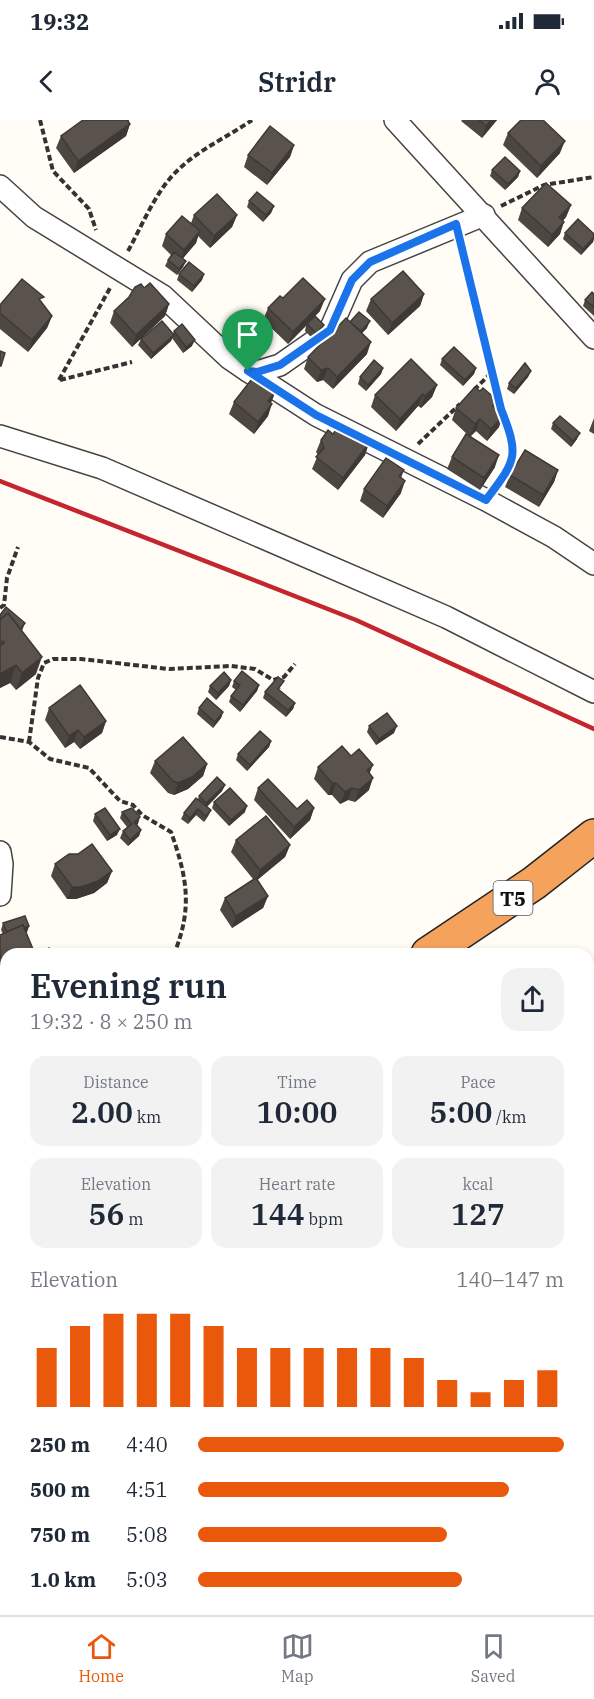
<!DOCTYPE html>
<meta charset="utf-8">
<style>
:root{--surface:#fff;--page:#f2f2f3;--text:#1f2937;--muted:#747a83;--line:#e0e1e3;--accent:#ea580c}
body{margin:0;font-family:"IBM Plex Serif",serif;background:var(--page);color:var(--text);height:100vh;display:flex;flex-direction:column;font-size:22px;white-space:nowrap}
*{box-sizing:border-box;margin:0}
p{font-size:20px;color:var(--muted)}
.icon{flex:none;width:33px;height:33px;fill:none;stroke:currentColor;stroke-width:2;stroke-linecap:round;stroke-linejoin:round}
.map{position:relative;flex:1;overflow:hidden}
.side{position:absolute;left:0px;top:828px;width:594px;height:668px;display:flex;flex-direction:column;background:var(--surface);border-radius:18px 18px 0 0;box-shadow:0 3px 9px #0003}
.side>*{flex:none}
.pin{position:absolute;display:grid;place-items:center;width:51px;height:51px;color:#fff;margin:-62px -26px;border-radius:50% 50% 50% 0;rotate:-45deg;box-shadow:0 0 6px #0007}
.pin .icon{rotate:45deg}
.round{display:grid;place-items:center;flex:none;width:63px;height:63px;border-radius:18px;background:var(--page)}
.head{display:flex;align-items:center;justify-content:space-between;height:102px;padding:0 30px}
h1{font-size:33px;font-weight:600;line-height:45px}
.figures{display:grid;grid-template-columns:repeat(3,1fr);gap:9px;height:102px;padding:6px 30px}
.figures div{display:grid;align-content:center;border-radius:15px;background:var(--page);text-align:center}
.figures b{font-size:30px;font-weight:600}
.figures small{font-size:16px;font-weight:400}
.figures p{font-size:16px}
.chart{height:168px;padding:12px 30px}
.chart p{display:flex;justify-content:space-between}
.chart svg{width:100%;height:108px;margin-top:6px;stroke:var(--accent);stroke-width:6}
ul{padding:0 30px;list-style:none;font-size:20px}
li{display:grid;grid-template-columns:96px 72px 1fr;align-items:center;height:45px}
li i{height:15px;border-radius:8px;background:var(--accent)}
.status{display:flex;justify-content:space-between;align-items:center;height:42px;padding:0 30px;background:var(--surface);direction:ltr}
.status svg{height:16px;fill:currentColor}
header{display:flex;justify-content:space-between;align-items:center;height:78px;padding:0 30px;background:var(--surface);font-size:27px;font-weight:600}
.tabs{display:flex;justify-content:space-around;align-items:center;height:84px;border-top:2px solid var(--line);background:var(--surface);font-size:16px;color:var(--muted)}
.tabs a{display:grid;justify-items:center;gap:3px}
.tabs .selected{color:var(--accent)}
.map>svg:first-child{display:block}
</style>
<div class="status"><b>19:32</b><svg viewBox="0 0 49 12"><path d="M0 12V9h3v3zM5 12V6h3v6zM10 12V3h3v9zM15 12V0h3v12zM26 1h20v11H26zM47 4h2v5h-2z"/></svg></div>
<header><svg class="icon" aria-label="back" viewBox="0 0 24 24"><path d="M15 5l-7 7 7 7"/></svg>Stridr<svg class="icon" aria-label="person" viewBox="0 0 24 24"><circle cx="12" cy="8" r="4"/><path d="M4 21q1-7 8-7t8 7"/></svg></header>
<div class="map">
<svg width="594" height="1495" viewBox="0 0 594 1495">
<rect width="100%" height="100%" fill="#fffdf5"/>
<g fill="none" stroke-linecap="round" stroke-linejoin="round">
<!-- street casing -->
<g stroke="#444" stroke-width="24">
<g id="street">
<path d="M395 0 594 218"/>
<path d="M0 66 34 97 163 176 229 238 248 251 257 252 280 245 330 210 352 160 370 142 484 95"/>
<path d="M248 251 316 295 486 380 554 417 594 444"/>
<path d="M0 316 102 348 446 497 594 572"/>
<path d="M0 732 2 744 0 775"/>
<path d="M0 1300 6 1301"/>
<path d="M511 1490 516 1495"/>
<path d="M273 1495 274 1490"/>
</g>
</g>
<!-- highway casing -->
<g stroke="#222" stroke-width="36">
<g id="highway">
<path d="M428 834 534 763 594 716"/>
<path d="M0 1010 6 1008"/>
</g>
</g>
<!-- path -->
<g stroke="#333" stroke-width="4" stroke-dasharray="6 3" stroke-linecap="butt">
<path d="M40 0 53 51 89 89 96 110"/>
<path d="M501 86 544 65 594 57"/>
<path d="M461 125 501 289 513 318 514 336 509 349 498 364"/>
<path d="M128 131C143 104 156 70 179 49 201 28 228 17 252 0"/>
<path d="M59 260 110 168"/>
<path d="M60 260 132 242"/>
<path d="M474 270 492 252"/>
<path d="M418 324 460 284"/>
<path d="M0 488 4 485 7 458 18 427"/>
<path d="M0 617 29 622 50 639 89 648 120 681 133 685 142 695 171 712C187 757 193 788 174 834"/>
<path d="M29 622 38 558 44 543 53 539H81L169 549 231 546 255 549 273 560 284 557 295 544"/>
<path d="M588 935 594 939"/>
<path d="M588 1182 594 1188"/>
<path d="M588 1271 594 1262"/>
<path d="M41 1490 43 1495"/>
<path d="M307 1490 317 1495"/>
<path d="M148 1495 152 1490"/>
</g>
<!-- street -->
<use href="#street" stroke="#fff" stroke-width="21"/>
<!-- highway -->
<use href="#highway" stroke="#f5a25d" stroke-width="33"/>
<!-- rail -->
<path stroke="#c4262e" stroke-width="4.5" d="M0 361 356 500 594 609"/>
</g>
<!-- wall -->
<g fill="#4d4742">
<path d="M83 0H129V2L130 4 126 16 74 53 56 28 61 16Z"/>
<path d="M462 0H497L482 18 461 1Z"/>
<path d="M508 13 560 33 537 58 503 25Z"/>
<path d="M294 25 290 37 267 65 244 47 248 35Z"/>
<path d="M492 50 520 51 518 57 505 70 490 56Z"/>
<path d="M249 81 274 86 271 93 263 102 247 87Z"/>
<path d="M571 85 566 97 563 101 560 114 548 127 518 100 522 88Z"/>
<path d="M194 95H237L232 107 210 128 198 116 196 123 182 139 186 141 183 147 177 155 165 146 168 140 171 135 162 126 166 114 191 103Z"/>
<path d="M565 113 594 114V119L593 122 581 135 563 119Z"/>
<path d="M179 154H204L202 160 192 172 177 160Z"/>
<path d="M144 168 169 184 165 196 132 227 110 203 114 191Z"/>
<path d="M424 174 420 186 388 215 366 191 371 179Z"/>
<path d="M594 174V196L583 186 585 180Z"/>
<path d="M283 178 320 191 315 196 321 211 313 219 305 211 306 206 288 224 263 200 268 188Z"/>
<path d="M41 182 52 196 47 208 28 232 0 209V185Z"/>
<path d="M350 202 367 208 362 213 367 234 333 269 323 260 317 262 304 249 308 237Z"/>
<path d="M174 211 192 226 183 233 172 218 171 221 151 239 138 225 141 219 173 214Z"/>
<path d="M442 239 476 248 474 254 463 266 440 245Z"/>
<path d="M383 248 381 254 366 271 358 264 360 257Z"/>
<path d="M531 251 528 257 514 274 507 269 509 263Z"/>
<path d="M437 265 432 277 421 288 418 286 396 311 371 287 375 275Z"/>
<path d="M480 271 498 281 496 288 499 307 487 321 476 311 471 316 495 347 480 370 447 349 452 337 469 316 452 300 456 288Z"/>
<path d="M234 282 271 283 268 296 254 314 229 294Z"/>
<path d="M594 298V314L589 311Z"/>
<path d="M553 303 577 319 571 327 551 309Z"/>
<path d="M333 314 350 315 369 323 365 335 338 370 312 349 318 335 316 332 321 320Z"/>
<path d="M404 350 401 358V373L383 398 360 381 364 369Z"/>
<path d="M558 350 554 362 539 387 505 367 510 355Z"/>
<path d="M0 495 25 503 22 511 36 554 16 570 10 563 0 568Z"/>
<path d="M231 560 229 566 216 580 208 572 210 566Z"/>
<path d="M234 561 259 565 257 571 240 592 229 582 231 576 236 570 232 567Z"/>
<path d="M281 568 279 570 295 583 293 589 286 597 263 578 265 572Z"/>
<path d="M49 588 106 601 102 613 80 629 74 622 65 628 45 600Z"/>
<path d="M199 588 223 592 221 598 213 608 197 594Z"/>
<path d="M369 606 394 613 376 625 367 612Z"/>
<path d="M271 621 269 627 247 651 236 640 238 634Z"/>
<path d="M351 636 370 653 369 670 355 682 348 680 340 684 332 675H328L314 659 318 647Z"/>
<path d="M155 641 207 644 203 656 188 669 174 675 168 673 150 653Z"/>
<path d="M225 665 222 671 207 687 211 690 208 696 204 702 196 695 188 704 181 699 184 693 198 679 199 676Z"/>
<path d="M258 668 297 689 314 688 310 700 290 719 254 680Z"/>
<path d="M214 682 245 692 229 706 212 688Z"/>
<path d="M122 692 138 704 136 705 141 710 139 716 128 726 120 718 123 711 127 707 120 698Z"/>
<path d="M95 694 117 715 107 721 93 701Z"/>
<path d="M236 720 290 725 285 737 257 760 268 776 263 788 232 808 220 790 225 778 253 759 231 732Z"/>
<path d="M55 744 112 751 107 763 94 773 76 779H67L51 756Z"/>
<path d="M3 803 29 806 27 812 6 834V855L0 856V815L3 814 1 810Z"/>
<path d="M594 857V891L588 895V861Z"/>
<path d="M594 976V1007L588 998V980Z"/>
<path d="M6 1117V1127L3 1124Z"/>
<path d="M594 1199V1238L588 1233V1205Z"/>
<path d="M588 1331 594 1332V1389L590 1392 588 1390Z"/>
<path d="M0 1333H6V1448L0 1446Z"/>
<path d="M594 1424V1471L591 1475 588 1473V1431Z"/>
<path d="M594 1482V1495H586L589 1488Z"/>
<path d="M64 1490H84L87 1495H66Z"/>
<path d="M92 1490H136L127 1491 126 1495H99V1492H92Z"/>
<path d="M354 1490H417L415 1495H352Z"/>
<path d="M542 1490H553L549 1495Z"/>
</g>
<!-- shaded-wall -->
<g fill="#3f3936">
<path d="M491 0H497L482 18 486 6Z"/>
<path d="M130 4 126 16 74 53 78 41Z"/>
<path d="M565 21 560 33 537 58 541 46Z"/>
<path d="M294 25 290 37 267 65 272 53Z"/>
<path d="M520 51 518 57 505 70 508 64Z"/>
<path d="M571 85 566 97 555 109 559 97Z"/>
<path d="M274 86 271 93 263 102 266 95Z"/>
<path d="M237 95 232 107 210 128 214 116Z"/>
<path d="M564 102 560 114 548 127 552 115Z"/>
<path d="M200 111 196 123 180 142 184 130Z"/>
<path d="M594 117 593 122 581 135 583 129Z"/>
<path d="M186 141 183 147 177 155 179 149Z"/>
<path d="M204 154 202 160 192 172 194 166Z"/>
<path d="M424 174 420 186 388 215 392 203Z"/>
<path d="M325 179 320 191 288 224 293 212Z"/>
<path d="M169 184 165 196 132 227 136 215Z"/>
<path d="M52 196 47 208 28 232 32 220Z"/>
<path d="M370 201 367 208 358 217 361 211Z"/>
<path d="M324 205 321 211 313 219 316 213Z"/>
<path d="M174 215 171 221 151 239 153 233Z"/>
<path d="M195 220 192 226 183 233 186 227Z"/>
<path d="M371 222 367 234 333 269 337 257Z"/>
<path d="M328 248 323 260 317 262 321 250Z"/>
<path d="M383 248 381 254 366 271 368 265Z"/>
<path d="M476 248 474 254 463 266 465 260Z"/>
<path d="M531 251 528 257 514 274 516 268Z"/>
<path d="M437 265 432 277 421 288 425 276Z"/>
<path d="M276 271 271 283 268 281Z"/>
<path d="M423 274 418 286 396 311 400 299Z"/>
<path d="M272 284 268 296 254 314 258 302Z"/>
<path d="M504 295 499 307 487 321 491 309Z"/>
<path d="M480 299 476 311 470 316 475 304Z"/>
<path d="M580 313 577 319 571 327 573 321Z"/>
<path d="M369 323 365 335 338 370 343 358Z"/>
<path d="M499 335 495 347 480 370 484 358Z"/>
<path d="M558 350 554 362 539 387 543 375Z"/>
<path d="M405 361 401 373 383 398 387 386Z"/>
<path d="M42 537 36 554 16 570 22 553Z"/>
<path d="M16 545 10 563 0 568V554Z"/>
<path d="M231 560 229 566 216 580 218 573Z"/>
<path d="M259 565 257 571 240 592 243 585Z"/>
<path d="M295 583 293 589 286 597 288 590Z"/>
<path d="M223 592 221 598 213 608 215 602Z"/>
<path d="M106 601 102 613 80 629 84 617Z"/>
<path d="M397 606 394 613 376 625 379 619Z"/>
<path d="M78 610 74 622 65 628 69 616Z"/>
<path d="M271 621 269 627 247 651 250 645Z"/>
<path d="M207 644 203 656 188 669 174 675 178 663Z"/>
<path d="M373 645 368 657 367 650Z"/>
<path d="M373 658 369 670 355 682 359 670Z"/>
<path d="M332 663H336L332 675H328Z"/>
<path d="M225 665 222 671 204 689 206 683Z"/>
<path d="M352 668 348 680 340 684 345 672Z"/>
<path d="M247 686 245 692 229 706 231 700Z"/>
<path d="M314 688 310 700 290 719 294 707Z"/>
<path d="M198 689 196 695 188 704 190 698Z"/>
<path d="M211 690 208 696 204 702 206 696Z"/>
<path d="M140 697 138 704 132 709 134 702Z"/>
<path d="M120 709 117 715 107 721 110 715Z"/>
<path d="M141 710 139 716 128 726 130 720Z"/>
<path d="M290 725 285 737 255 762 260 750Z"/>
<path d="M112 751 107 763 94 773 76 779H67L72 767Z"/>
<path d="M268 776 263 788 232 808 236 796Z"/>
<path d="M29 806 27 812 5 820 7 814Z"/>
<path d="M4 844H6V855L0 856Z"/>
<path d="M594 882V891L588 895 592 883Z"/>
<path d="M6 1107V1113L0 1121V1115Z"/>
<path d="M594 1112V1116L588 1123V1119Z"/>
<path d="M0 1369 6 1370V1388L0 1387Z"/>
<path d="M594 1382V1389L590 1392Z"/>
<path d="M93 1490H100L99 1492H92Z"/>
<path d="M121 1490H136L127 1491 126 1495H105L106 1493Z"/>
<path d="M413 1490H417L415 1495H408Z"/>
</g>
<!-- building -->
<g fill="#5a524d" stroke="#3f3936" stroke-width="1.5">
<path d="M83 0H127L130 4 78 41 61 16Z"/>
<path d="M479 0H491L486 6Z"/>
<path d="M521 0H543L565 21 541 46 508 13Z"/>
<path d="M270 6 294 25 272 53 248 35Z"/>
<path d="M505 37 520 51 508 64 492 50Z"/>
<path d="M546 63 571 85 559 97 564 102 552 115 522 88Z"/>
<path d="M257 72 274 86 266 95 249 81Z"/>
<path d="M217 74 237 95 214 116 194 95Z"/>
<path d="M182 96 200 111 184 130 166 114Z"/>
<path d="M578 99 594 114V117L583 129 565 113Z"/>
<path d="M174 132 186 141 179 149 168 140Z"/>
<path d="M189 142 204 154 194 166 179 154Z"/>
<path d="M403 151 424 174 392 203 371 179Z"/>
<path d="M303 158 325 179 293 212 268 188 280 176 283 178Z"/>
<path d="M22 159 44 177 39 179 52 196 32 220 0 193V185Z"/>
<path d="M150 163 169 184 136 215 114 191 129 177 135 167 141 164 144 168Z"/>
<path d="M592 172 594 174V187L585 180Z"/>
<path d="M359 192 370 201 361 211 350 202Z"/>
<path d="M315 196 324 205 316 213 307 204Z"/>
<path d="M346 198 371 222 337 257 328 248 321 250 308 237Z"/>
<path d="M162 201 174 215 153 233 141 219Z"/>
<path d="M182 204 195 220 186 227 174 211Z"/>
<path d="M454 227 476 248 465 260 442 239Z"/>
<path d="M0 231 5 233 1 246H0Z"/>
<path d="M411 239 437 265 425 276 423 274 400 299 375 275Z"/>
<path d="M374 240 383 248 368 265 360 257Z"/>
<path d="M525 243 531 251 516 268 509 263Z"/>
<path d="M255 255 276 271 268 281 272 284 258 302 234 282Z"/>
<path d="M475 267 480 271 483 268 498 281 493 286 504 295 491 309 480 299 475 304 456 288Z"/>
<path d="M560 296 580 313 573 321 553 303Z"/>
<path d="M339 306 350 315 354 311 369 323 343 358 316 337 324 328 321 320 328 310 333 314Z"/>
<path d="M466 314 499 335 484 358 452 337Z"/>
<path d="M525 330 558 350 543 375 510 355Z"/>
<path d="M386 338 404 350 399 356 405 361 387 386 364 369Z"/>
<path d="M6 487 25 503 20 509 8 493 1 499 0 498V495Z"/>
<path d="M8 493 42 537 22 553 16 545 0 554V526L4 523 3 521 0 523V500Z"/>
<path d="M242 551 259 565 243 585 231 576 240 565 234 561Z"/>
<path d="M224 552 231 560 218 573 210 566Z"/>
<path d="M278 557 284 561 278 569 295 583 288 590 265 572Z"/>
<path d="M80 565 106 601 84 617 78 610 69 616 49 588Z"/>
<path d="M207 578 223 592 215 602 199 588Z"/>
<path d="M387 593 397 606 379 619 369 606Z"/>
<path d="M260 611 271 621 250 645 238 634Z"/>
<path d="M183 617 207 644 192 657 178 663 173 661 155 641Z"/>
<path d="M342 626 351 636 359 629 373 645 367 650 373 658 359 670 352 668 345 672 336 663H332L318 647Z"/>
<path d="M217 657 225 665 206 683 199 676Z"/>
<path d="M268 659 297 689 307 680 314 688 294 707 258 668Z"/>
<path d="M230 668 247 686 231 700 214 682Z"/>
<path d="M196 678 211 690 206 696 198 689 190 698 184 693Z"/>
<path d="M105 688 120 709 110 715 95 694Z"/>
<path d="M132 688 140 697 134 702 141 710 130 720 123 711 132 704 122 692Z"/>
<path d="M266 696 290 725 260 750 236 720Z"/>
<path d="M92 724 112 751 98 761 81 767H72L55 744 69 734H78Z"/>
<path d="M256 758 268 776 236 796 225 778Z"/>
<path d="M25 796 29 806 24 808 23 805 7 812 3 803Z"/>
<path d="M23 805 35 834H6V844H4L0 835V815Z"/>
<path d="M49 828 53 834H40Z"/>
<path d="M594 857V882L592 883 588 878V861Z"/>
<path d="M594 976V989L588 980Z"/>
<path d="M588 1014 591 1018 588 1021Z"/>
<path d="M0 1099 6 1100V1107L0 1115Z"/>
<path d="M591 1100 594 1103V1112L588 1119V1104Z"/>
<path d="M594 1199V1222L588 1216V1205Z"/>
<path d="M588 1234 592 1237 588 1242Z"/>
<path d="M591 1328 594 1332V1380L588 1374V1331Z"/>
<path d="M0 1333H6V1370L0 1369Z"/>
<path d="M0 1384 6 1385V1429L0 1428Z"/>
<path d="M594 1424V1462L588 1457V1431Z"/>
<path d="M594 1482V1492L589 1488Z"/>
<path d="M69 1490H84L87 1495H72Z"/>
<path d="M105 1490H121L106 1493Z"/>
<path d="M354 1490H393L400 1495H359Z"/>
<path d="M404 1490H413L408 1494Z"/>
</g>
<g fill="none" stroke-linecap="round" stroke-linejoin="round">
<!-- route casing -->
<g stroke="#fff" stroke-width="12">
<path id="route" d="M456 104 501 289C520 337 516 340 486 380L316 295 248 251 257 252 280 245 330 210 352 160 370 142Z"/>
</g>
<!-- route -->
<use href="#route" stroke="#1a73e8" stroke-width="8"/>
</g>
<g text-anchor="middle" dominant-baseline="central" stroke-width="6" stroke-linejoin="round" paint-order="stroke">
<!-- shield labels -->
<rect fill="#fff" stroke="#585858" stroke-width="1.5" x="493.5" y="761" width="39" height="34" rx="4.5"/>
<g font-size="20" font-weight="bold" fill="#111">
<text x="513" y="778">T5</text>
</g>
</g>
</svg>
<div class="pin" style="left:248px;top:251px;background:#1e9e55"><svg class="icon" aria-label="arrive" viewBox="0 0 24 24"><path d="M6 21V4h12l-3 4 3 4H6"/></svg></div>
<section class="side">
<div class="head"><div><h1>Evening run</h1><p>19:32 · 8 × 250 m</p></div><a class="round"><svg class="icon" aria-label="share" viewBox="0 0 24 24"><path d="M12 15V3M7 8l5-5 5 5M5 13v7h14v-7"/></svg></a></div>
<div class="figures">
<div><p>Distance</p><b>2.00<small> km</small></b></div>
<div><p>Time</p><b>10:00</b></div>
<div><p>Pace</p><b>5:00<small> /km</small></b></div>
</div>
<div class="figures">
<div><p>Elevation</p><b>56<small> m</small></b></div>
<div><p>Heart rate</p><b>144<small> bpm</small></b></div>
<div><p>kcal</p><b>127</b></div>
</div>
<div class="chart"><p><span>Elevation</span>140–147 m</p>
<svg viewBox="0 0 160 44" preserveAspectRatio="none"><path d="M5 44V20M15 44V11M25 44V6M35 44V6M45 44V6M55 44V11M65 44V20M75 44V20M85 44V20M95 44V20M105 44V20M115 44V24M125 44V33M135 44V38M145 44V33M155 44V29"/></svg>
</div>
<ul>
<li><b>250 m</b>4:40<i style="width:100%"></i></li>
<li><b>500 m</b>4:51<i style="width:85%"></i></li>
<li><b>750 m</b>5:08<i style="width:68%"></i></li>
<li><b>1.0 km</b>5:03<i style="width:72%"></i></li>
</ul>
</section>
</div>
<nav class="tabs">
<a class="selected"><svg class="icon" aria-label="home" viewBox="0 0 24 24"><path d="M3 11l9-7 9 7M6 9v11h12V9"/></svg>Home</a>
<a><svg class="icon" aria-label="map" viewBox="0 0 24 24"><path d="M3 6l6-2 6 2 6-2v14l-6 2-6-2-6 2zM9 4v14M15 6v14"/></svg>Map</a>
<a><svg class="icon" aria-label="saved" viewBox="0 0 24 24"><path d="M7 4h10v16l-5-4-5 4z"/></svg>Saved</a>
</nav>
